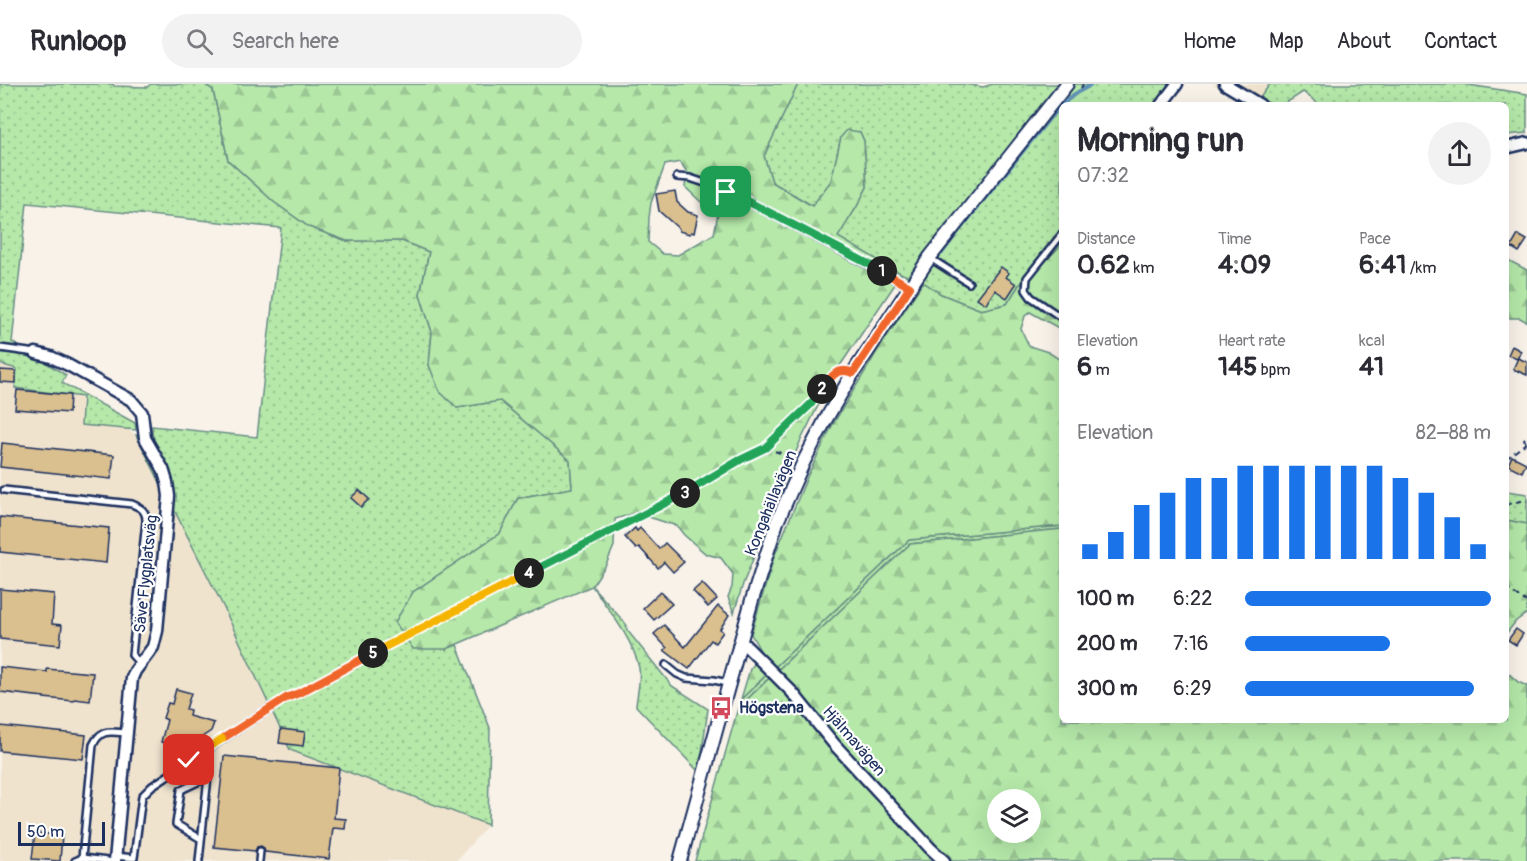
<!DOCTYPE html>
<meta charset="utf-8">
<style>
:root{--surface:#fff;--page:#f2f2f3;--text:#2b2b33;--muted:#7c7c81;--line:#e1e1e2;--accent:#1a73e8}
body{margin:0;font-family:Pangolin,sans-serif;background:var(--page);color:var(--text);height:100vh;display:flex;flex-direction:column;font-size:22px;white-space:nowrap}
*{box-sizing:border-box;margin:0}
p{font-size:20px;color:var(--muted)}
.icon{flex:none;width:33px;height:33px;fill:none;stroke:currentColor;stroke-width:2;stroke-linecap:round;stroke-linejoin:round}
.map{position:relative;flex:1;overflow:hidden}
.sheet{position:absolute;left:1059px;top:18px;width:450px;height:621px;display:flex;flex-direction:column;background:var(--surface);border-radius:9px;box-shadow:0 6px 24px #0002}
.sheet>*{flex:none}
.fabs{position:absolute;left:987px;top:705px;display:grid;gap:12px}
.fabs a{display:grid;place-items:center;width:54px;height:54px;border-radius:50%;background:var(--surface);box-shadow:0 6px 24px #0002;font-size:30px}
.scale{position:absolute;left:18px;bottom:15px;width:87px;box-sizing:border-box;padding-left:6px;border:3px solid #1b2f5e;border-top:0;font-size:16px;line-height:21px;white-space:nowrap;color:#1b2f5e;-webkit-text-stroke:4px #fff;paint-order:stroke}
.pin{position:absolute;display:grid;place-items:center;width:51px;height:51px;color:#fff;margin:-26px;border-radius:12px;box-shadow:0 3px 9px #0006}
.km{position:absolute;width:30px;height:30px;margin:-15px;border-radius:50%;background:#222;color:#fff;font-size:16px;line-height:30px;text-align:center}
.round{display:grid;place-items:center;flex:none;width:63px;height:63px;border-radius:32px;background:var(--page)}
.head{display:flex;align-items:center;justify-content:space-between;height:102px;padding:0 18px}
h1{font-size:33px;font-weight:800;line-height:45px}
.stats{display:grid;grid-template-columns:repeat(3,1fr);gap:9px;height:102px;padding:6px 18px}
.stats div{display:grid;align-content:center}
.stats b{font-size:26px;font-weight:800}
.stats small{font-size:16px;font-weight:400}
.stats p{font-size:16px}
.chart{height:168px;padding:12px 18px}
.chart p{display:flex;justify-content:space-between}
.chart svg{width:100%;height:108px;margin-top:6px;stroke:var(--accent);stroke-width:6}
ul{padding:0 18px;list-style:none;font-size:20px}
li{display:grid;grid-template-columns:96px 72px 1fr;align-items:center;height:45px}
li i{height:15px;border-radius:8px;background:var(--accent)}
header{display:flex;align-items:center;gap:36px;box-sizing:border-box;height:84px;padding:0 30px;background:var(--surface);border-bottom:2px solid var(--line)}
header strong{font-size:28px}
nav{display:flex;gap:33px;margin-inline-start:auto;font-size:21px}
.search{width:420px;height:54px;background:var(--page);display:flex;align-items:center;gap:15px;box-sizing:border-box;padding:0 21px;border-radius:33px;color:var(--muted);font-size:22px}
.map>svg:first-child{display:block}
</style>
<header>
<strong>Runloop</strong>
<div class="search"><svg class="icon" aria-label="search" viewBox="0 0 24 24"><circle cx="10" cy="10" r="6"/><path d="M15 15l6 6"/></svg>Search here</div>
<nav><a>Home</a><a>Map</a><a>About</a><a>Contact</a></nav>
</header>
<div class="map">
<svg width="1527" height="777" viewBox="0 0 1527 777">
<defs>
<pattern id="grass-dots" width="8" height="8" patternUnits="userSpaceOnUse" patternTransform="scale(1.5)"><rect width="8" height="8" fill="#b5e8a9"/><path d="M2 2h.1M6 6h.1" fill="none" stroke="#9bc794" stroke-width="1.8" stroke-linecap="round"/></pattern>
<pattern id="forest-firs" width="22" height="20" patternUnits="userSpaceOnUse" patternTransform="scale(1.5)"><rect width="22" height="20" fill="#b5e8a9"/><path d="M5 1l3.5 6h-7zM16 11l3.5 6h-7z" fill="#9bc794"/></pattern>
</defs>
<rect width="100%" height="100%" fill="#f8f2e9"/>
<filter id="ink" filterUnits="userSpaceOnUse"><feTurbulence type="fractalNoise" baseFrequency=".0167" numOctaves="2"/><feDisplacementMap in="SourceGraphic" scale="12" xChannelSelector="R" yChannelSelector="G"/><feConvolveMatrix kernelMatrix="1 2 1 2 8 2 1 2 1" color-interpolation-filters="sRGB"/></filter>
<g filter="url(#ink)">
<!-- built -->
<g fill="#efe3ce">
<path d="M1212 0H1270L1259 15 1250 21Z"/>
<path d="M0 261 136 351 223 522 290 666 488 741 456 777H0Z"/>
</g>
<!-- grass -->
<g fill="url(#grass-dots)" stroke="#688c84" stroke-width="1.5">
<path d="M0 0H113L114 2 147 3 151 0H205L213 6 228 76 274 118 309 143 347 157H402L429 168 420 211 432 248 429 281 457 324 500 317 570 376 572 404 518 414 500 449 413 508 446 565 457 561 490 644 488 741 290 666 223 522 136 351 154 354 152 350V342L257 353 281 144 27 119 12 258 66 291 62 299 135 339 136 346 81 341 83 313 15 304 17 285 0 280Z"/>
<path d="M798 0H964L983 3 993 0H1183L1167 21H1062V160L1035 188 1019 201 1007 220 981 226 941 210 923 198 902 190 837 153 856 124 867 103 864 57 860 48 841 53 831 97 813 122 772 98 764 72Z"/>
<path d="M1270 0H1462L1527 10V49L1506 51V21H1320L1303 8C1283 21 1282 25 1259 15Z"/>
<path d="M1506 407 1527 410V440L1506 436Z"/>
<path d="M1062 442V445L910 460 738 624 741 615 909 456Z"/>
<path d="M592 502 626 540 627 546 672 602 708 625 699 688 636 622C637 610 641 596 639 584 633 555 608 525 592 502Z"/>
</g>
<!-- forest -->
<g fill="url(#forest-firs)" stroke="#688c84" stroke-width="1.5" fill-rule="evenodd">
<path d="M205 0H798L764 72 772 98 812 122 831 97 841 53 847 46 860 48 864 57 867 103 856 124 838 153 902 190 833 292 800 358 743 500 734 529 728 513 732 503 733 490 721 474 706 470 684 451 677 442 636 429 615 435 614 462 606 481 592 502 446 565H413L395 538 413 508 500 449 518 414 572 404 570 376 500 317 457 324 439 307 429 281 432 248 420 210 429 168 402 157H347L309 143 274 118 228 76 213 6ZM680 78 687 88 685 103 701 118 718 129 714 150 678 171 663 170 648 158 649 134 651 119 665 81Z"/>
<path d="M1062 160V246L1030 228 1025 232 1021 245 1029 262 1048 268 1062 277V442L909 456 741 615 750 585 762 570 751 550 774 473 807 393 833 340 878 266 923 198 941 210 981 226 1007 220 1019 201 1035 188Z"/>
<path d="M1506 175 1527 186V238L1520 234H1506Z"/>
<path d="M1506 436 1527 440V529L1516 537 1506 550Z"/>
<path d="M1062 445V636H1506V587L1518 598 1527 602V777H695L738 624 910 460ZM998 716H1030V748H998Z"/>
</g>
<g fill="none" stroke-linecap="round" stroke-linejoin="round">
<!-- stream -->
<path stroke="#6293b7" stroke-width="4" d="M942 169 954 153 1053 30C1060 23 1066 16 1075 10 1080 6 1086 5 1091 0"/>
</g>
<!-- building -->
<g fill="#dabf8f" stroke="#1b2f5e" stroke-width="1.5">
<path d="M675 107 677 118 688 128 698 131 694 149 691 148 690 150 679 147V145L659 127 656 110Z"/>
<path d="M1518 151 1527 156 1519 168 1511 163Z"/>
<path d="M1001 183 1009 189 1006 193 1016 200 1007 214 995 206 986 220 977 214Z"/>
<path d="M1512 262 1521 267 1517 275 1508 271Z"/>
<path d="M1518 274 1527 278V291L1513 285Z"/>
<path d="M0 286 16 287V299L0 298Z"/>
<path d="M17 306 70 311 69 329 15 325Z"/>
<path d="M2 359 114 371 111 395 0 383Z"/>
<path d="M1512 372 1526 379 1522 388 1508 381Z"/>
<path d="M359 406 369 415 361 423 351 414Z"/>
<path d="M0 433 109 444 106 479 0 468Z"/>
<path d="M635 444 637 447 640 444 659 465 665 459 684 478 673 488 664 478 658 484 639 463 636 465 625 453Z"/>
<path d="M702 499 717 515 708 523 693 507Z"/>
<path d="M0 505 54 510 52 540 62 541 60 561 0 555Z"/>
<path d="M660 508 672 520 654 536 643 524Z"/>
<path d="M718 522 729 531 720 545 723 548 715 559 711 556 689 585 664 566 667 564 654 550 664 541 685 563Z"/>
<path d="M1516 545 1523 550 1516 561 1508 556Z"/>
<path d="M0 583 47 588V585L93 589 90 617 75 615 74 617 44 614V613L0 608Z"/>
<path d="M176 605 191 609 186 625 190 626 189 632 214 639 211 647 187 663H177L161 658 167 636 163 634 168 619 172 620Z"/>
<path d="M0 642 86 651 83 675 0 667Z"/>
<path d="M281 645 305 648 303 662 279 659Z"/>
<path d="M224 672 339 684 334 734 346 735 345 745 333 744 329 775 265 768 264 764 261 762 257 763 255 767 214 763Z"/>
<path d="M35 749 62 751 60 777 32 775Z"/>
</g>
<g fill="none" stroke-linecap="round" stroke-linejoin="round">
<!-- service casing -->
<g stroke="#1b2f5e" stroke-width="10">
<g id="service">
<path d="M677 93 690 94 702 98 749 118 910 203"/>
<path d="M1062 150 1027 194 1026 206 1031 213 1062 234"/>
<path d="M930 174 969 199"/>
<path d="M0 264 36 269"/>
<path d="M4 406 132 420C141 424 146 426 146 437L132 571 140 580"/>
<path d="M666 581 677 590 686 594 714 596 728 599"/>
<path d="M115 772 134 774 142 712 152 702 273 622"/>
<path d="M82 774 93 661C101 644 111 648 127 649"/>
<path d="M75 777 82 774 108 777"/>
<path d="M199 777 208 693 181 706 176 740 201 755"/>
<path d="M259 777 260 767"/>
</g>
</g>
<!-- minor casing -->
<g stroke="#1b2f5e" stroke-width="15">
<g id="minor">
<path d="M1225 0 1260 21"/>
<path d="M1161 21 1177 0"/>
<path d="M1506 64 1527 59"/>
<path d="M36 269 51 273 68 281 131 316 142 329 145 354 163 385 167 398 169 412 157 547 153 563 135 587 132 594 115 777"/>
<path d="M739 560 745 561 792 608 834 660 930 764 944 777"/>
</g>
</g>
<!-- tertiary casing -->
<g stroke="#1b2f5e" stroke-width="16">
<path id="tertiary" d="M680 777 752 516 777 438 804 377 826 335 853 289 930 173 1067 0"/>
</g>
<!-- path -->
<g stroke="#1b2f5e" stroke-width="2" stroke-dasharray="6 4.5" stroke-linecap="butt">
<path d="M1081 4 1083 0"/>
<path d="M1526 359 1524 355 1527 351"/>
<path d="M765 364 793 373"/>
<path d="M1506 375 1526 359"/>
<path d="M1506 421 1520 417H1527"/>
<path d="M1506 503 1510 507 1527 518"/>
<path d="M280 618 396 556 670 418 740 376 765 364 811 320 831 294 839 287 842 286"/>
</g>
<!-- service -->
<use href="#service" stroke="#fff" stroke-width="5"/>
<!-- minor -->
<use href="#minor" stroke="#fff" stroke-width="10"/>
<!-- tertiary -->
<use href="#tertiary" stroke="#fff" stroke-width="12"/>
</g>
</g>
<g fill="none" stroke-linecap="round" stroke-linejoin="round" filter="url(#ink)">
<!-- split-1 casing -->
<g stroke="#fff" stroke-width="12">
<path id="split-1" d="M726 108 749 118 882 187"/>
</g>
<!-- split-2 casing -->
<g stroke="#fff" stroke-width="12">
<path id="split-2" d="M822 305C831 293 837 282 853 289L910 203 882 187"/>
</g>
<!-- split-3 casing -->
<g stroke="#fff" stroke-width="12">
<path id="split-3" d="M685 409 740 376 765 364 811 320 822 305"/>
</g>
<!-- split-4 casing -->
<g stroke="#fff" stroke-width="12">
<path id="split-4" d="M529 489 685 409"/>
</g>
<!-- split-5 casing -->
<g stroke="#fff" stroke-width="12">
<path id="split-5" d="M373 569 529 489"/>
</g>
<!-- split-6 casing -->
<g stroke="#fff" stroke-width="12">
<path id="split-6" d="M222 655 286 614 299 609 373 569"/>
</g>
<!-- split-7 casing -->
<g stroke="#fff" stroke-width="12">
<path id="split-7" d="M189 676 222 655"/>
</g>
<!-- split-1 -->
<use href="#split-1" stroke="#22a559" stroke-width="8"/>
<!-- split-2 -->
<use href="#split-2" stroke="#f0652b" stroke-width="8"/>
<!-- split-3 -->
<use href="#split-3" stroke="#22a559" stroke-width="8"/>
<!-- split-4 -->
<use href="#split-4" stroke="#22a559" stroke-width="8"/>
<!-- split-5 -->
<use href="#split-5" stroke="#f5b400" stroke-width="8"/>
<!-- split-6 -->
<use href="#split-6" stroke="#f0652b" stroke-width="8"/>
<!-- split-7 -->
<use href="#split-7" stroke="#f5b400" stroke-width="8"/>
</g>
<!-- icons -->
<defs>
<g id="bus-bare" transform="scale(1.8)"><path d="M-5-6H5V4H4V6H2V4H-2V6H-4V4H-5ZM-3.5-4V0h7V-4ZM-3.5 1.2v1.5H-2V1.2ZM2 1.2v1.5H3.5V1.2Z" fill="#d1495b" stroke="#fff" stroke-width="2.5" paint-order="stroke"/></g>
</defs>
<g fill-rule="evenodd">
<use href="#bus-bare" x="721" y="624"/>
</g>
<g text-anchor="middle" dominant-baseline="central" stroke-width="4.5" stroke-linejoin="round" paint-order="stroke">
<!-- street labels -->
<g font-size="16" fill="#1b2f5e" stroke="#fff">
<text transform="translate(771 419) rotate(-68)">Kongahällavägen</text>
<text transform="translate(146 490) rotate(-84)">Säve Flygplatsväg</text>
<text transform="translate(854 657) rotate(49)">Hjälmavägen</text>
</g>
<!-- poi labels -->
<g font-size="16" font-weight="bold" fill="#1b2f5e" stroke="#fff" text-anchor="start">
<text x="739" y="624">Högstena</text>
</g>
</g>
</svg>
<div class="fabs">
<a><svg class="icon" aria-label="layers" viewBox="0 0 24 24"><path d="M12 4l9 5-9 5-9-5zM3 14l9 5 9-5"/></svg></a>
</div>
<div class="scale">50 m</div>
<div class="pin" style="left:726px;top:108px;background:#1e9e55"><svg class="icon" aria-label="arrive" viewBox="0 0 24 24"><path d="M6 21V4h12l-3 4 3 4H6"/></svg></div>
<div class="pin" style="left:189px;top:676px;background:#d93025"><svg class="icon" aria-label="check" viewBox="0 0 24 24"><path d="M5 12l5 5 9-10"/></svg></div>
<b class="km" style="left:882px;top:187px">1</b>
<b class="km" style="left:822px;top:305px">2</b>
<b class="km" style="left:685px;top:409px">3</b>
<b class="km" style="left:529px;top:489px">4</b>
<b class="km" style="left:373px;top:569px">5</b>
<section class="sheet">
<div class="head"><div><h1>Morning run</h1><p>07:32</p></div><a class="round"><svg class="icon" aria-label="share" viewBox="0 0 24 24"><path d="M12 15V3M7 8l5-5 5 5M5 13v7h14v-7"/></svg></a></div>
<div class="stats">
<div><p>Distance</p><b>0.62<small> km</small></b></div>
<div><p>Time</p><b>4:09</b></div>
<div><p>Pace</p><b>6:41<small> /km</small></b></div>
</div>
<div class="stats">
<div><p>Elevation</p><b>6<small> m</small></b></div>
<div><p>Heart rate</p><b>145<small> bpm</small></b></div>
<div><p>kcal</p><b>41</b></div>
</div>
<div class="chart"><p><span>Elevation</span>82–88 m</p>
<svg viewBox="0 0 160 44" preserveAspectRatio="none"><path d="M5 44V38M15 44V33M25 44V22M35 44V17M45 44V11M55 44V11M65 44V6M75 44V6M85 44V6M95 44V6M105 44V6M115 44V6M125 44V11M135 44V17M145 44V27M155 44V38"/></svg>
</div>
<ul>
<li><b>100 m</b>6:22<i style="width:100%"></i></li>
<li><b>200 m</b>7:16<i style="width:59%"></i></li>
<li><b>300 m</b>6:29<i style="width:93%"></i></li>
</ul>
</section>
</div>
